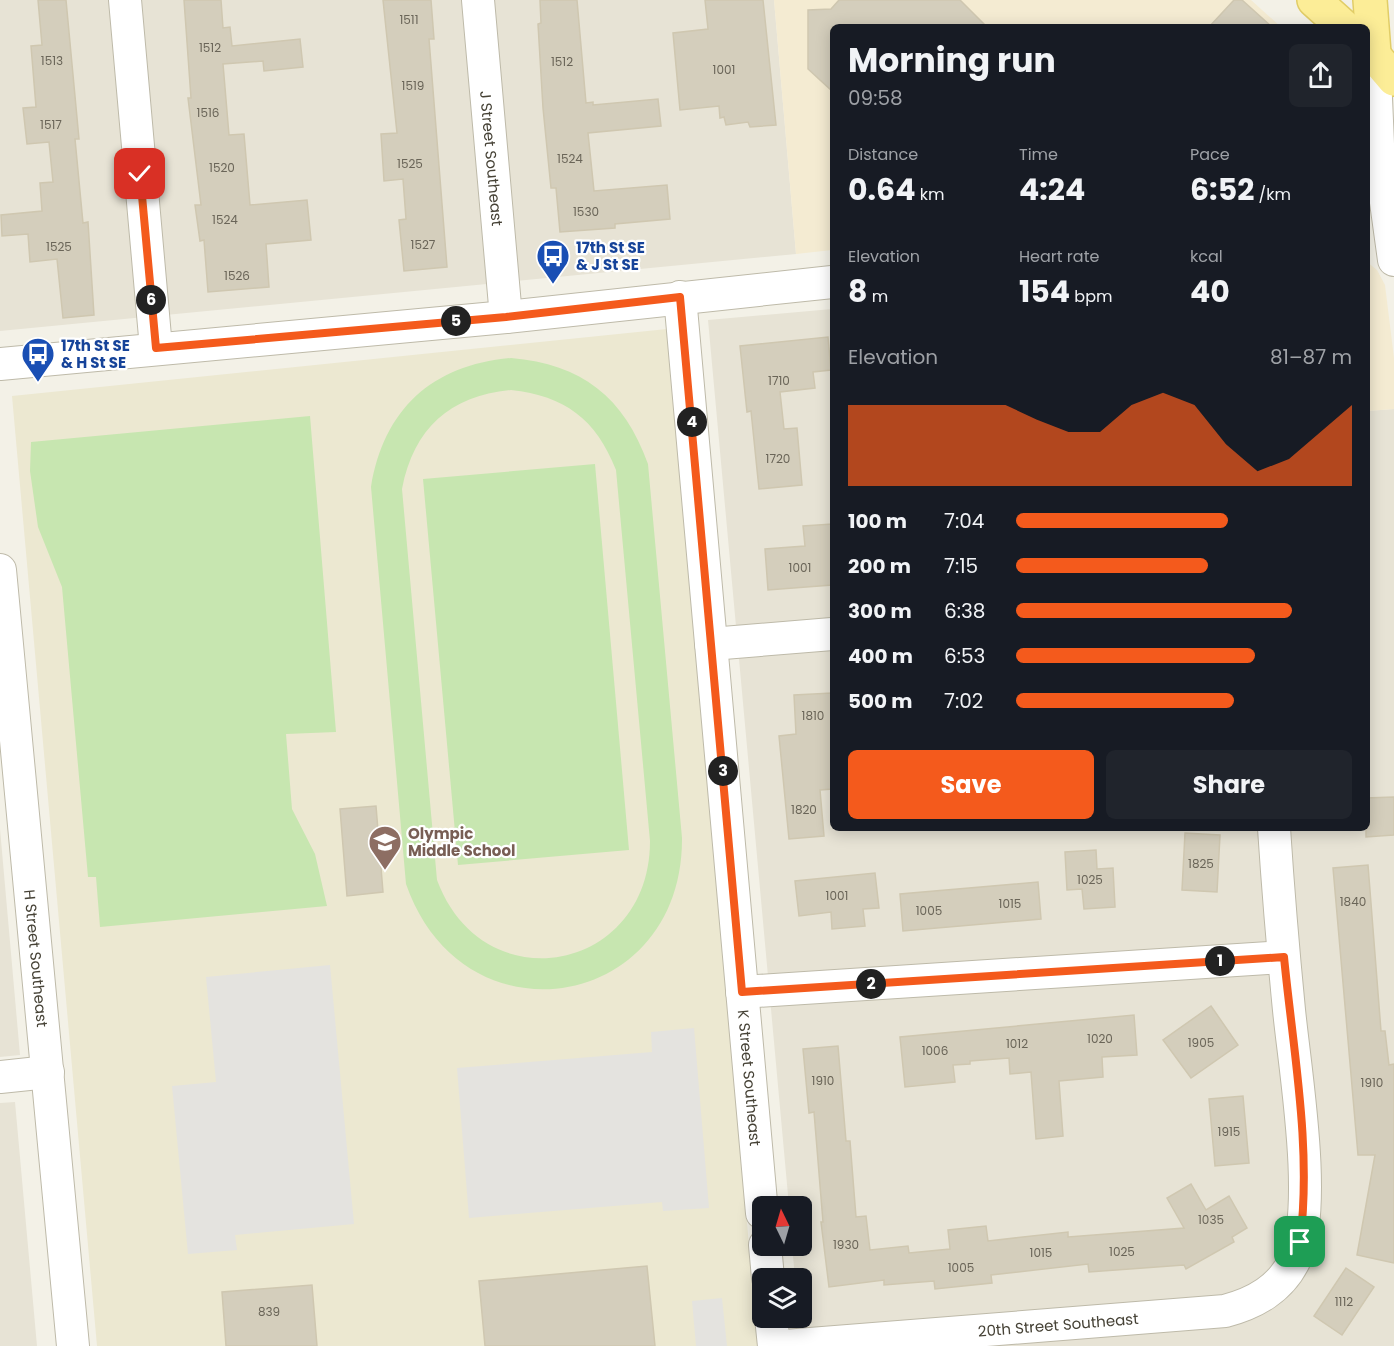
<!DOCTYPE html>
<meta charset="utf-8">
<style>
:root{--surface:#171b24;--page:#20242c;--text:#f1f3f6;--muted:#9ea1a6;--accent:#f45a1c}
body{margin:0;font-family:Poppins,sans-serif;background:var(--page);color:var(--text);height:100vh;display:flex;flex-direction:column;font-size:22px;white-space:nowrap}
*{box-sizing:border-box;margin:0}
p{font-size:20px;color:var(--muted)}
.icon{flex:none;width:33px;height:33px;fill:none;stroke:currentColor;stroke-width:2;stroke-linecap:round;stroke-linejoin:round}
.map{position:relative;flex:1;overflow:hidden}
.side{position:absolute;left:830px;top:24px;width:540px;height:807px;display:flex;flex-direction:column;background:var(--surface);border-radius:9px;box-shadow:0 3px 15px #0003}
.side>*{flex:none}
.needle{width:39px;rotate:355deg}
.fabs{position:absolute;left:752px;top:1196px;display:grid;gap:12px}
.fabs a{display:grid;place-items:center;width:60px;height:60px;border-radius:9px;background:var(--surface);box-shadow:0 3px 15px #0003;font-size:30px}
.pin{position:absolute;display:grid;place-items:center;width:51px;height:51px;color:#fff;margin:-26px;border-radius:12px;box-shadow:0 3px 9px #0006}
.km{position:absolute;width:30px;height:30px;margin:-15px;border-radius:50%;background:#222;color:#fff;font-size:16px;line-height:30px;text-align:center}
.round{display:grid;place-items:center;flex:none;width:63px;height:63px;border-radius:9px;background:var(--page)}
.summary{display:flex;align-items:center;justify-content:space-between;height:102px;padding:0 18px}
h1{font-size:33px;font-weight:700;line-height:45px}
.stats{display:grid;grid-template-columns:repeat(3,1fr);gap:9px;height:102px;padding:6px 18px}
.stats div{display:grid;align-content:center}
.stats b{font-size:30px;font-weight:700}
.stats small{font-size:16px;font-weight:400}
.stats p{font-size:16px}
.chart{height:168px;padding:12px 18px}
.chart p{display:flex;justify-content:space-between}
.chart svg{width:100%;height:108px;margin-top:6px;fill:var(--accent);opacity:.7}
.action{display:flex;gap:12px;margin-top:auto;padding:12px 18px}
.action a{flex:1;height:69px;border-radius:9px;background:var(--accent);color:#fff;font-size:24px;font-weight:700;line-height:69px;text-align:center}
.action a+a{background:var(--page);color:var(--text)}
ul{padding:0 18px;list-style:none;font-size:20px}
li{display:grid;grid-template-columns:96px 72px 1fr;align-items:center;height:45px}
li i{height:15px;border-radius:8px;background:var(--accent)}
.map>svg:first-child{display:block}
</style>
<div class="map">
<svg width="1394" height="1346" viewBox="0 0 1394 1346">
<rect width="100%" height="100%" fill="#f3f1e7"/>
<!-- residential -->
<g fill="#e7e3d5">
<path d="M0 0H774L796 254 0 331Z"/>
<path d="M832 309V828H1366L1367 411 1394 409V1346H802L799 1317 801 1278H795L792 1245H801V1206H789L708 320Z"/>
<path d="M0 829 20 1055 0 1057Z"/>
<path d="M15 1102 37 1346H0V1103Z"/>
</g>
<!-- commercial -->
<g fill="#f4ebd2">
<path d="M774 0H1251L1281 27H832V250L796 254Z"/>
<path d="M1367 262 1377 270 1385 285 1394 358V409L1367 411Z"/>
</g>
<!-- education -->
<path fill="#ece8d1" d="M667 329 758 1346H97L12 396Z"/>
<!-- green -->
<g fill="#c7e6b0" fill-rule="evenodd">
<path d="M511 358C582 364 624 397 648 464L682 838C683 1011 463 1048 406 884L371 487C384 409 432 365 511 358ZM511 390C565 396 596 419 616 470L650 841C650 973 483 1004 437 880L402 489C414 428 450 396 511 390Z"/>
<path d="M310 416 336 732 286 734 292 809 315 854 327 906 100 927 96 877H88L62 587 38 527 30 471 31 442Z"/>
<path d="M595 464 629 850 458 865 423 479Z"/>
</g>
<!-- parking -->
<g fill="#e4e3df">
<path d="M330 965 354 1224 235 1235 237 1250 188 1254 172 1086 216 1082 206 977Z"/>
<path d="M694 1028 709 1208 663 1211 662 1202 469 1218 457 1068 652 1052 651 1032Z"/>
<path d="M722 1298 727 1346H696L692 1301Z"/>
</g>
<!-- building -->
<g fill="#d4cebc" stroke="#cfc7b0" stroke-width="1.5">
<path d="M38 0H66L79 139H75L83 223 88 222 94 315 63 318 57 259 30 262 28 234 2 236 1 215 42 211 40 183 53 182 49 142 27 144 23 108 36 107 31 46 42 45Z"/>
<path d="M184 0H221L223 28 230 27 232 46 300 39 303 67 264 71 263 61 223 64 229 135 244 134 250 205 307 200 311 240 266 244 269 287 208 292 204 240 200 241 195 205H201L188 98H191Z"/>
<path d="M383 0H431L434 39H429L447 267 404 271 399 220 406 219 403 179 384 181 381 134 397 133Z"/>
<path d="M540 0H577L586 103 593 102V105L658 99 661 126 588 133 594 191 667 185 670 219 615 224V228L560 232 556 188H551L543 108 538 24 541 23Z"/>
<path d="M705 0H763L776 125 750 127 748 122 726 125 724 117 720 118 719 106 680 110 673 33 708 29Z"/>
<path d="M839 0H960L987 27H832V91L808 69V10L831 9Z"/>
<path d="M1234 0H1242L1272 27H1209Z"/>
<path d="M828 337 831 370 813 372 815 388 780 392 784 429 797 428 802 485 759 489 751 411 747 412 740 346Z"/>
<path d="M832 524V585L768 590 765 549 805 546 803 526Z"/>
<path d="M832 693V789L820 790 824 836 789 839 779 736 796 734 794 695Z"/>
<path d="M1394 797V835L1366 837V798Z"/>
<path d="M376 806 383 892 347 896 340 809Z"/>
<path d="M1185 833 1220 835 1217 892 1182 890Z"/>
<path d="M1096 850 1097 869 1113 868 1115 907 1084 909 1082 889 1067 890 1065 852Z"/>
<path d="M1368 865 1381 1031H1385L1389 1065 1394 1064V1263L1357 1255 1375 1155H1358L1333 868Z"/>
<path d="M875 873 879 908 863 909 865 926 832 929 831 912 799 916 795 881Z"/>
<path d="M1038 882 1041 919 903 931 900 894Z"/>
<path d="M1211 1006 1238 1045 1191 1078 1163 1040Z"/>
<path d="M1134 1015 1137 1055 1102 1057 1103 1077 1059 1081 1063 1136 1036 1139 1031 1072 1010 1074 1009 1058 970 1061V1064L953 1065 955 1082 905 1087 900 1037Z"/>
<path d="M838 1046 846 1141H850L856 1217 866 1216 870 1250 908 1246 909 1253 950 1249 948 1230 986 1226 988 1241 1068 1232V1237L1184 1228 1167 1198 1191 1184 1206 1210 1229 1196 1247 1228 1232 1237 1234 1242 1186 1269 1184 1265 1089 1272 1088 1264 991 1275 992 1283 935 1289 934 1281 884 1285V1280L829 1287 821 1222H823L814 1112 809 1113 803 1049Z"/>
<path d="M1243 1096 1249 1163 1215 1166 1209 1099Z"/>
<path d="M647 1266 655 1346H485L479 1281Z"/>
<path d="M1346 1268 1374 1287 1342 1335 1314 1316Z"/>
<path d="M312 1285 317 1346H226L222 1292Z"/>
</g>
<g fill="none" stroke-linecap="round" stroke-linejoin="round">
<!-- minor casing -->
<g stroke="#bebaa9" stroke-width="34">
<g id="minor">
<path d="M125 0 156 348"/>
<path id="s1" d="M478 0 506 317"/>
<path d="M1374 53 1378 144 1394 260"/>
<path id="s2" d="M680 297 762 1213"/>
<path d="M0 364 506 317 832 282"/>
<path id="s3" d="M0 570 73 1346"/>
<path d="M711 644 832 634"/>
<path d="M742 992 1283 957"/>
<path d="M0 1077 48 1072"/>
<path d="M765 1245 768 1278"/>
<path d="M771 1317 774 1346"/>
<path id="s4" d="M785 1346 1225 1311C1255 1303 1281 1289 1295 1259 1318 1205 1295 1071 1289 1010 1283 949 1278 889 1274 828"/>
</g>
</g>
<!-- major casing -->
<g stroke="#e1cd67" stroke-width="36">
<g id="major">
<path d="M1314 0 1344 27"/>
<path d="M1370 0 1374 53"/>
<path d="M1366 46 1394 79"/>
</g>
</g>
<!-- minor -->
<use href="#minor" stroke="#fff" stroke-width="32"/>
<!-- major -->
<use href="#major" stroke="#fced97" stroke-width="33"/>
</g>
<g fill="none" stroke-linecap="round" stroke-linejoin="round">
<!-- route casing -->
<g stroke="#fff" stroke-width="12">
<path id="route" d="M140 174 156 348 506 317 680 297 742 992 1284 957C1293 1050 1312 1148 1300 1242"/>
</g>
<!-- route -->
<use href="#route" stroke="#f45a1c" stroke-width="8"/>
</g>
<!-- icons -->
<defs>
<g id="bus-pin" transform="scale(1.725)"><path d="M0 17L-7.5 6A9.5 9.5 0 1 1 7.5 6Z" fill="#1a4fb4" stroke="#fff"/><path d="M-5-6H5V4H4V6H2V4H-2V6H-4V4H-5ZM-3.5-4V0h7V-4ZM-3.5 1.2v1.5H-2V1.2ZM2 1.2v1.5H3.5V1.2Z" fill="#fff"/></g>
<g id="school-pin" transform="scale(1.725)"><path d="M0 17L-7.5 6A9.5 9.5 0 1 1 7.5 6Z" fill="#8d6e63" stroke="#fff"/><path d="M0-5L7-2L0 1L-7-2ZM-4 1L0 2.5L4 1V4Q0 6-4 4Z" fill="#fff"/></g>
</defs>
<g fill-rule="evenodd">
<use href="#bus-pin" x="553" y="256"/>
<use href="#bus-pin" x="38" y="354"/>
<use href="#school-pin" x="385" y="842"/>
</g>
<g text-anchor="middle" dominant-baseline="central" stroke-width="4.5" stroke-linejoin="round" paint-order="stroke">
<!-- number labels -->
<g font-size="12" fill="#6a6558">
<text x="409" y="19">1511</text>
<text x="210" y="47">1512</text>
<text x="52" y="60">1513</text>
<text x="562" y="61">1512</text>
<text x="724" y="69">1001</text>
<text x="413" y="85">1519</text>
<text x="208" y="112">1516</text>
<text x="51" y="124">1517</text>
<text x="570" y="158">1524</text>
<text x="410" y="163">1525</text>
<text x="222" y="167">1520</text>
<text x="586" y="211">1530</text>
<text x="225" y="219">1524</text>
<text x="423" y="244">1527</text>
<text x="59" y="246">1525</text>
<text x="237" y="275">1526</text>
<text x="779" y="380">1710</text>
<text x="778" y="458">1720</text>
<text x="800" y="567">1001</text>
<text x="813" y="715">1810</text>
<text x="804" y="809">1820</text>
<text x="1201" y="863">1825</text>
<text x="1090" y="879">1025</text>
<text x="837" y="895">1001</text>
<text x="1353" y="901">1840</text>
<text x="1010" y="903">1015</text>
<text x="929" y="910">1005</text>
<text x="1100" y="1038">1020</text>
<text x="1201" y="1042">1905</text>
<text x="1017" y="1043">1012</text>
<text x="935" y="1050">1006</text>
<text x="823" y="1080">1910</text>
<text x="1372" y="1082">1910</text>
<text x="1229" y="1131">1915</text>
<text x="1211" y="1219">1035</text>
<text x="846" y="1244">1930</text>
<text x="1122" y="1251">1025</text>
<text x="1041" y="1252">1015</text>
<text x="961" y="1267">1005</text>
<text x="1344" y="1301">1112</text>
<text x="269" y="1311">839</text>
</g>
<!-- street labels -->
<g font-size="15" fill="#464236" stroke="#fff">
<text stroke="none"><textPath href="#s1" startOffset="159">J Street Southeast</textPath></text>
<text stroke="none"><textPath href="#s3" startOffset="390">H Street Southeast</textPath></text>
<text stroke="none"><textPath href="#s2" startOffset="784">K Street Southeast</textPath></text>
<text stroke="none"><textPath href="#s4" startOffset="274">20th Street Southeast</textPath></text>
</g>
<!-- transit labels -->
<g font-size="15" font-weight="bold" fill="#164399" stroke="#fff" text-anchor="start">
<text x="576" y="247">17th St SE<tspan x="576" dy="17">&amp; J St SE</tspan></text>
<text x="61" y="345">17th St SE<tspan x="61" dy="17">&amp; H St SE</tspan></text>
</g>
<!-- education labels -->
<g font-size="15" font-weight="bold" fill="#785e54" stroke="#fff" text-anchor="start">
<text x="408" y="833">Olympic<tspan x="408" dy="17">Middle School</tspan></text>
</g>
</g>
</svg>
<div class="fabs">
<a><svg class="needle" viewBox="-14 -14 28 28"><path d="M0-13l5 13h-10z" fill="#e53935"/><path d="M0 13l5-13h-10z" fill="#9ea1a6"/></svg></a>
<a><svg class="icon" aria-label="layers" viewBox="0 0 24 24"><path d="M12 4l9 5-9 5-9-5zM3 14l9 5 9-5"/></svg></a>
</div>
<div class="pin" style="left:1300px;top:1242px;background:#1e9e55"><svg class="icon" aria-label="arrive" viewBox="0 0 24 24"><path d="M6 21V4h12l-3 4 3 4H6"/></svg></div>
<div class="pin" style="left:140px;top:174px;background:#d93025"><svg class="icon" aria-label="check" viewBox="0 0 24 24"><path d="M5 12l5 5 9-10"/></svg></div>
<b class="km" style="left:1220px;top:961px">1</b>
<b class="km" style="left:871px;top:984px">2</b>
<b class="km" style="left:723px;top:771px">3</b>
<b class="km" style="left:692px;top:422px">4</b>
<b class="km" style="left:456px;top:321px">5</b>
<b class="km" style="left:151px;top:300px">6</b>
<section class="side">
<div class="summary"><div><h1>Morning run</h1><p>09:58</p></div><a class="round"><svg class="icon" aria-label="share" viewBox="0 0 24 24"><path d="M12 15V3M7 8l5-5 5 5M5 13v7h14v-7"/></svg></a></div>
<div class="stats">
<div><p>Distance</p><b>0.64<small> km</small></b></div>
<div><p>Time</p><b>4:24</b></div>
<div><p>Pace</p><b>6:52<small> /km</small></b></div>
</div>
<div class="stats">
<div><p>Elevation</p><b>8<small> m</small></b></div>
<div><p>Heart rate</p><b>154<small> bpm</small></b></div>
<div><p>kcal</p><b>40</b></div>
</div>
<div class="chart"><p><span>Elevation</span>81–87 m</p>
<svg viewBox="0 0 160 44" preserveAspectRatio="none"><path d="M0 44V11L10 11L20 11L30 11L40 11L50 11L60 17L70 22L80 22L90 11L100 6L110 11L120 27L130 38L140 33L150 22L160 11V44z"/></svg>
</div>
<ul>
<li><b>100 m</b>7:04<i style="width:63%"></i></li>
<li><b>200 m</b>7:15<i style="width:57%"></i></li>
<li><b>300 m</b>6:38<i style="width:82%"></i></li>
<li><b>400 m</b>6:53<i style="width:71%"></i></li>
<li><b>500 m</b>7:02<i style="width:65%"></i></li>
</ul>
<div class="action"><a>Save</a><a>Share</a></div>
</section>
</div>
